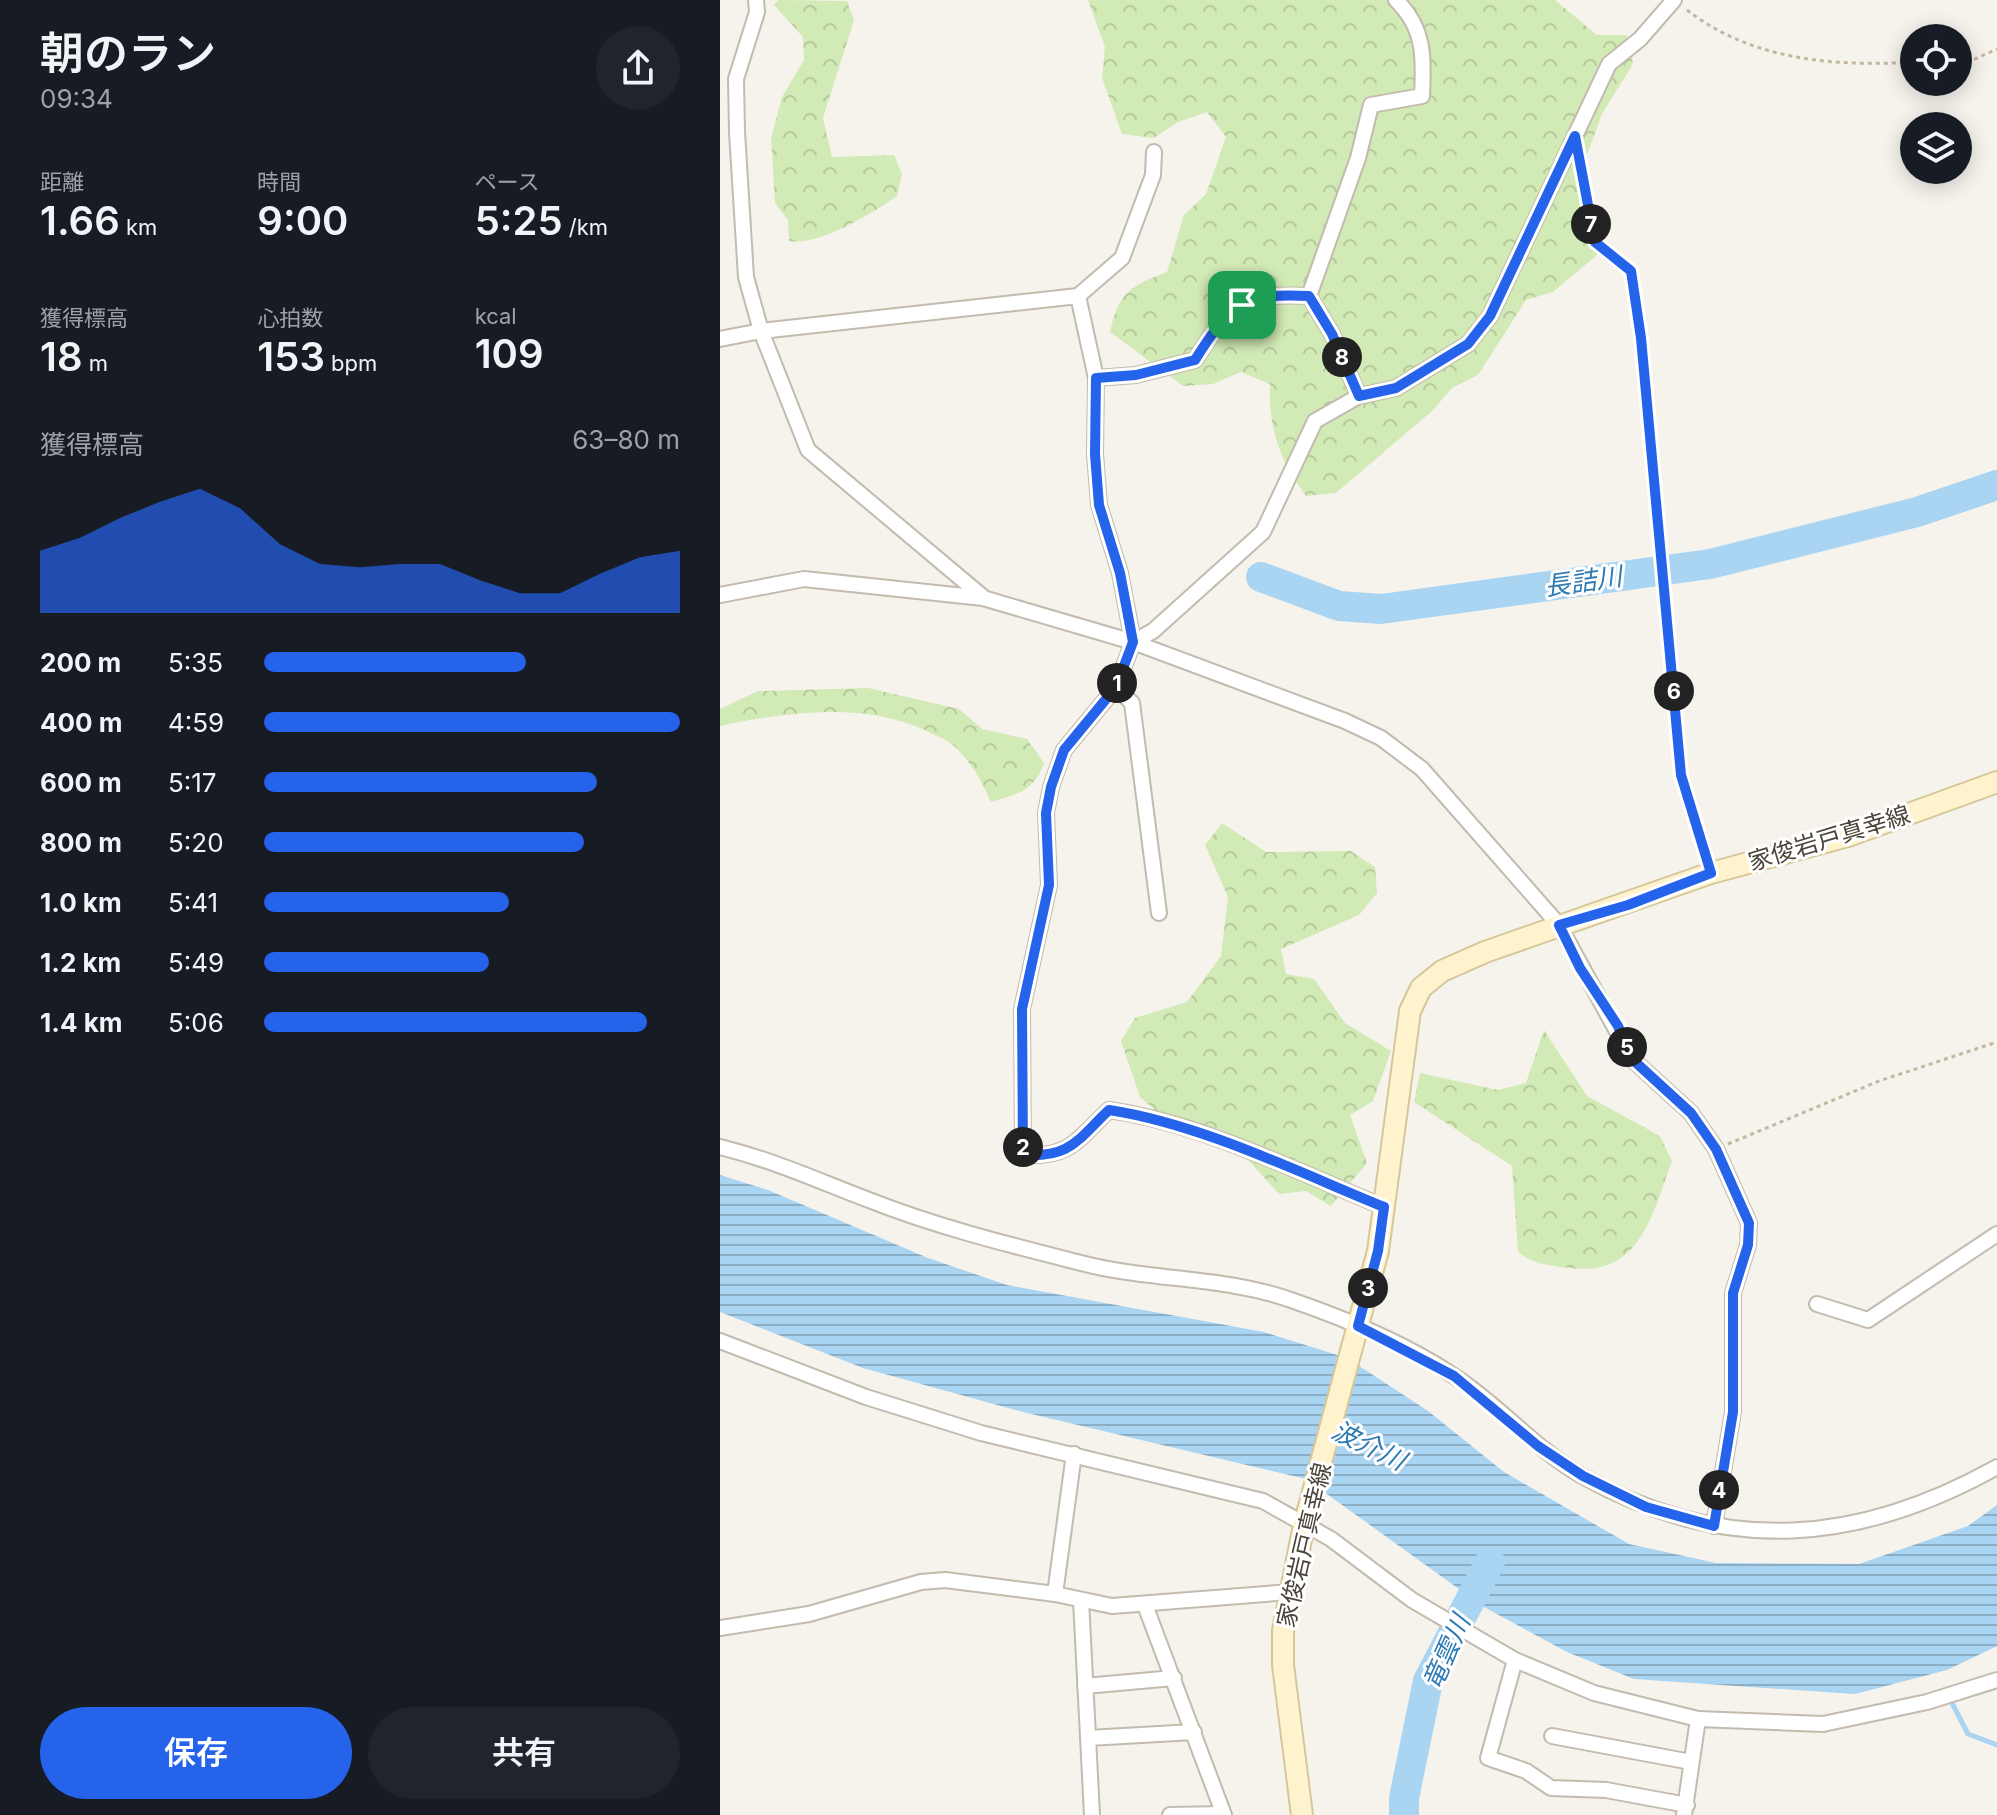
<!DOCTYPE html>
<html lang="ja">
<meta charset="utf-8">
<style>
:root{--surface:#171b24;--page:#20242c;--text:#f1f3f6;--muted:#9ea1a6;--accent:#2563eb}
body{margin:0;font-family:Inter,"Noto Sans JP",sans-serif;background:var(--page);color:var(--text);height:100vh;display:flex;flex-direction:column;font-size:30px;white-space:nowrap}
*{box-sizing:border-box;margin:0}
p{font-size:26px;color:var(--muted)}
.icon{flex:none;width:44px;height:44px;fill:none;stroke:currentColor;stroke-width:2;stroke-linecap:round;stroke-linejoin:round}
.map{position:relative;flex:1;overflow:hidden}
.side{display:flex;flex-direction:column;background:var(--surface);width:720px}
.side>*{flex:none}
.buttons{position:absolute;left:1180px;top:24px;display:grid;gap:16px}
.buttons a{display:grid;place-items:center;width:72px;height:72px;border-radius:50%;background:var(--surface);box-shadow:0 4px 20px #0003;font-size:40px}
.pin{position:absolute;display:grid;place-items:center;width:68px;height:68px;color:#fff;margin:-34px;border-radius:16px;box-shadow:0 4px 12px #0006}
.km{position:absolute;width:40px;height:40px;margin:-20px;border-radius:50%;background:#222;color:#fff;font-size:22px;line-height:40px;text-align:center}
.round{display:grid;place-items:center;flex:none;width:84px;height:84px;border-radius:42px;background:var(--page)}
.overview{display:flex;align-items:center;justify-content:space-between;height:136px;padding:0 40px}
h1{font-size:44px;font-weight:600;line-height:60px}
.stats{display:grid;grid-template-columns:repeat(3,1fr);gap:12px;height:136px;padding:8px 40px}
.stats div{display:grid;align-content:center}
.stats b{font-size:40px;font-weight:600}
.stats small{font-size:22px;font-weight:400}
.stats p{font-size:22px}
.chart{height:224px;padding:16px 40px}
.chart p{display:flex;justify-content:space-between}
.chart svg{width:100%;height:144px;margin-top:8px;fill:var(--accent);opacity:.7}
.action{display:flex;gap:16px;margin-top:auto;padding:16px 40px}
.action a{flex:1;height:92px;border-radius:48px;background:var(--accent);color:#fff;font-size:32px;font-weight:600;line-height:92px;text-align:center}
.action a+a{background:var(--page);color:var(--text)}
ul{padding:0 40px;list-style:none;font-size:26px}
li{display:grid;grid-template-columns:128px 96px 1fr;align-items:center;height:60px}
li i{height:20px;border-radius:10px;background:var(--accent)}
main{display:flex;flex:1;min-height:0}
.map>svg:first-child{display:block}
</style>
<main>
<section class="side">
<div class="overview"><div><h1>朝のラン</h1><p>09:34</p></div><a class="round"><svg class="icon" aria-label="share" viewBox="0 0 24 24"><path d="M12 15V3M7 8l5-5 5 5M5 13v7h14v-7"/></svg></a></div>
<div class="stats">
<div><p>距離</p><b>1.66<small> km</small></b></div>
<div><p>時間</p><b>9:00</b></div>
<div><p>ペース</p><b>5:25<small> /km</small></b></div>
</div>
<div class="stats">
<div><p>獲得標高</p><b>18<small> m</small></b></div>
<div><p>心拍数</p><b>153<small> bpm</small></b></div>
<div><p>kcal</p><b>109</b></div>
</div>
<div class="chart"><p><span>獲得標高</span>63–80 m</p>
<svg viewBox="0 0 160 44" preserveAspectRatio="none"><path d="M0 44V25L10 21L20 15L30 10L40 6L50 12L60 23L70 29L80 30L90 29L100 29L110 34L120 38L130 38L140 32L150 27L160 25V44z"/></svg>
</div>
<ul>
<li><b>200 m</b>5:35<i style="width:63%"></i></li>
<li><b>400 m</b>4:59<i style="width:100%"></i></li>
<li><b>600 m</b>5:17<i style="width:80%"></i></li>
<li><b>800 m</b>5:20<i style="width:77%"></i></li>
<li><b>1.0 km</b>5:41<i style="width:59%"></i></li>
<li><b>1.2 km</b>5:49<i style="width:54%"></i></li>
<li><b>1.4 km</b>5:06<i style="width:92%"></i></li>
</ul>
<div class="action"><a>保存</a><a>共有</a></div>
</section>
<div class="map">
<svg width="1277" height="1815" viewBox="0 0 1277 1815">
<defs>
<pattern id="forest-crowns" width="20" height="18" patternUnits="userSpaceOnUse" patternTransform="scale(2)"><rect width="20" height="18" fill="#d2eab5"/><path d="M2 6a3 3 0 1 1 6 0M12 15a3 3 0 1 1 6 0" fill="none" stroke="#b6ca9c"/></pattern>
<pattern id="water-rules" width="6" height="5" patternUnits="userSpaceOnUse" patternTransform="scale(2)"><rect width="6" height="5" fill="#a9d4f2"/><path d="M0 2.5h6" fill="none" stroke="#8caec5"/></pattern>
</defs>
<rect width="100%" height="100%" fill="#f6f3ec"/>
<!-- forest -->
<g fill="url(#forest-crowns)">
<path d="M58 0 127 1 134 20 103 118 112 157 174 155 182 174 177 196C153 213 97 247 69 241L68 220 55 203 51 138 62 97 84 60 83 37 54 5Z"/>
<path d="M368 0H835L877 35H907L913 64 882 114 862 168 880 224 878 254 833 292 806 300 758 375 732 388 712 411 616 493 586 496C560 460 548 428 550 384L521 372 493 384 463 386 390 332C399 292 410 286 447 272L464 215 486 194 506 137 487 112 458 122 434 138 402 134 382 78 385 47Z"/>
<path d="M148 688 239 709 262 729 307 739 324 763C314 791 298 794 271 802 262 781 251 762 234 746 227 739 215 736 207 731 143 701 67 712 0 726V709L38 691Z"/>
<path d="M502 823 546 852 631 851 655 867 657 893 639 915 561 949 566 974 594 979 625 1023 671 1051 653 1101 630 1115 647 1163 611 1206 586 1191 559 1194 500 1129 442 1116 420 1097 401 1041 415 1018 467 1002 501 956 508 897 485 845Z"/>
<path d="M824 1030 867 1096 940 1136 952 1161C932 1214 921 1277 850 1268 829 1265 815 1265 798 1252L792 1166 694 1102 700 1073 778 1090 806 1083Z"/>
</g>
<!-- water -->
<path fill="url(#water-rules)" d="M0 1175 48 1190 208 1258 287 1285 544 1332 627 1358 708 1411 784 1472 909 1544 996 1563 1139 1564 1248 1526 1277 1505V1646L1227 1670 1135 1694 914 1679 847 1652 764 1607 586 1479 303 1412 143 1368 0 1312Z"/>
<g fill="none" stroke-linecap="round" stroke-linejoin="round">
<!-- stream -->
<path stroke="#a9d4f2" stroke-width="5" d="M1232 1703 1248 1734 1277 1745"/>
<!-- river -->
<g stroke="#a9d4f2" stroke-width="30">
<path d="M541 577 619 606 661 609 990 564 1197 512 1277 485"/>
<path d="M684 1815V1798L708 1681 770 1562"/>
</g>
<!-- minor casing -->
<g stroke="#c2bbae" stroke-width="18">
<g id="minor">
<path d="M36 0 37 12 16 79 17 132 26 277 41 331 88 450 263 597"/>
<path d="M358 296 402 258 433 175 434 152"/>
<path d="M589 296 638 158 651 105 702 96C704 58 705 28 676 0"/>
<path d="M589 296 612 334 639 396"/>
<path d="M0 339 41 331 358 296 376 378 375 454 379 505 400 573 413 642 396 687 344 750 331 787 326 813 329 885 302 1009 303 1155C351 1158 357 1140 389 1110 481 1123 578 1172 664 1207"/>
<path d="M376 378 416 375 475 360C509 306 523 292 589 296"/>
<path d="M0 595 84 579 263 598 413 642 625 721 661 738 702 769 839 925 912 1059 971 1113 996 1149 1029 1223 1028 1245 1013 1293V1412L994 1526"/>
<path d="M413 642 433 631 543 532 595 421 639 396 676 388 748 344 770 316 889 64 920 39 954 0"/>
<path d="M396 687 412 703 439 913"/>
<path d="M0 1147C56 1161 96 1180 149 1200 217 1227 290 1245 361 1263 429 1281 504 1276 571 1300 626 1319 685 1343 734 1376 780 1406 816 1450 864 1477 1006 1556 1139 1544 1277 1467"/>
<path d="M1097 1304 1148 1320 1277 1234"/>
<path d="M0 1341 146 1397 261 1433 543 1501 611 1539 692 1600 795 1660 874 1693 978 1719"/>
<path d="M335 1594 354 1454"/>
<path d="M361 1600 372 1815"/>
<path d="M425 1605 504 1815"/>
<path d="M0 1628 89 1614 201 1582 225 1580 335 1594 392 1606 570 1592"/>
<path d="M795 1660 768 1758 806 1771 831 1788 886 1790 967 1805"/>
<path d="M365 1686 454 1678"/>
<path d="M832 1736 971 1762"/>
<path d="M368 1738 474 1732"/>
<path d="M450 1815 503 1814"/>
<path d="M964 1815 978 1719 1103 1724 1207 1702 1277 1680"/>
</g>
</g>
<!-- secondary casing -->
<g stroke="#d6c79b" stroke-width="24">
<path id="secondary" d="M582 1815 563 1665V1630L584 1525 658 1251 690 1011 701 988 722 971 765 952 991 873 1128 836 1277 782"/>
</g>
<!-- path -->
<g stroke="#c4b79f" stroke-width="3" stroke-dasharray="4 4" stroke-linecap="butt">
<path d="M967 10C1031 60 1114 67 1194 62"/>
<path d="M1238 60 1255 59 1277 49"/>
<path d="M860 164 875 242 911 271 921 338 961 775 985 855"/>
<path d="M1008 1144 1159 1081 1277 1042"/>
</g>
<!-- minor -->
<use href="#minor" stroke="#fff" stroke-width="14"/>
<!-- secondary -->
<use href="#secondary" stroke="#fff3cd" stroke-width="20"/>
</g>
<g fill="none" stroke-linecap="round" stroke-linejoin="round">
<!-- route casing -->
<g stroke="#fff" stroke-width="16">
<path id="route" d="M855 136 875 242 911 271 921 338 961 775 991 873 908 905 839 925 860 968 898 1026 912 1059 971 1113 996 1149 1029 1223 1028 1245 1013 1293V1412L994 1526 926 1507 863 1476 818 1446 734 1376 638 1326 658 1251 664 1207C578 1172 481 1124 389 1110 357 1140 351 1158 303 1155L302 1009 329 885 326 813 331 787 344 750 396 687 413 642 400 573 379 505 375 454 376 378 416 375 475 360C509 306 523 292 589 296L612 334 639 396 676 388 748 344 770 316Z"/>
</g>
<!-- route -->
<use href="#route" stroke="#2563eb" stroke-width="10"/>
</g>
<g text-anchor="middle" dominant-baseline="central" stroke-width="6" stroke-linejoin="round" paint-order="stroke">
<!-- street labels -->
<g font-size="24" fill="#4b4439" stroke="#fff">
<text transform="translate(1109 838) rotate(-17)">家俊岩戸真幸線</text>
<text transform="translate(584 1545) rotate(-77)">家俊岩戸真幸線</text>
</g>
<!-- water labels -->
<g font-size="26" font-style="italic" fill="#2e7ab2" stroke="#fff">
<text transform="translate(863 581) rotate(-8)">長詰川</text>
<text transform="translate(649 1445) rotate(26)">波介川</text>
<text transform="translate(726 1652) rotate(-66)">竜雲川</text>
</g>
</g>
</svg>
<div class="buttons">
<a><svg class="icon" aria-label="locate" viewBox="0 0 24 24"><circle cx="12" cy="12" r="6"/><path d="M12 2v4M12 18v4M2 12h4M18 12h4"/></svg></a>
<a><svg class="icon" aria-label="layers" viewBox="0 0 24 24"><path d="M12 4l9 5-9 5-9-5zM3 14l9 5 9-5"/></svg></a>
</div>
<div class="pin" style="left:522px;top:305px;background:#1e9e55"><svg class="icon" aria-label="arrive" viewBox="0 0 24 24"><path d="M6 21V4h12l-3 4 3 4H6"/></svg></div>
<b class="km" style="left:397px;top:683px">1</b>
<b class="km" style="left:303px;top:1147px">2</b>
<b class="km" style="left:648px;top:1288px">3</b>
<b class="km" style="left:999px;top:1490px">4</b>
<b class="km" style="left:907px;top:1047px">5</b>
<b class="km" style="left:954px;top:691px">6</b>
<b class="km" style="left:871px;top:224px">7</b>
<b class="km" style="left:622px;top:357px">8</b>
</div>
</main>
